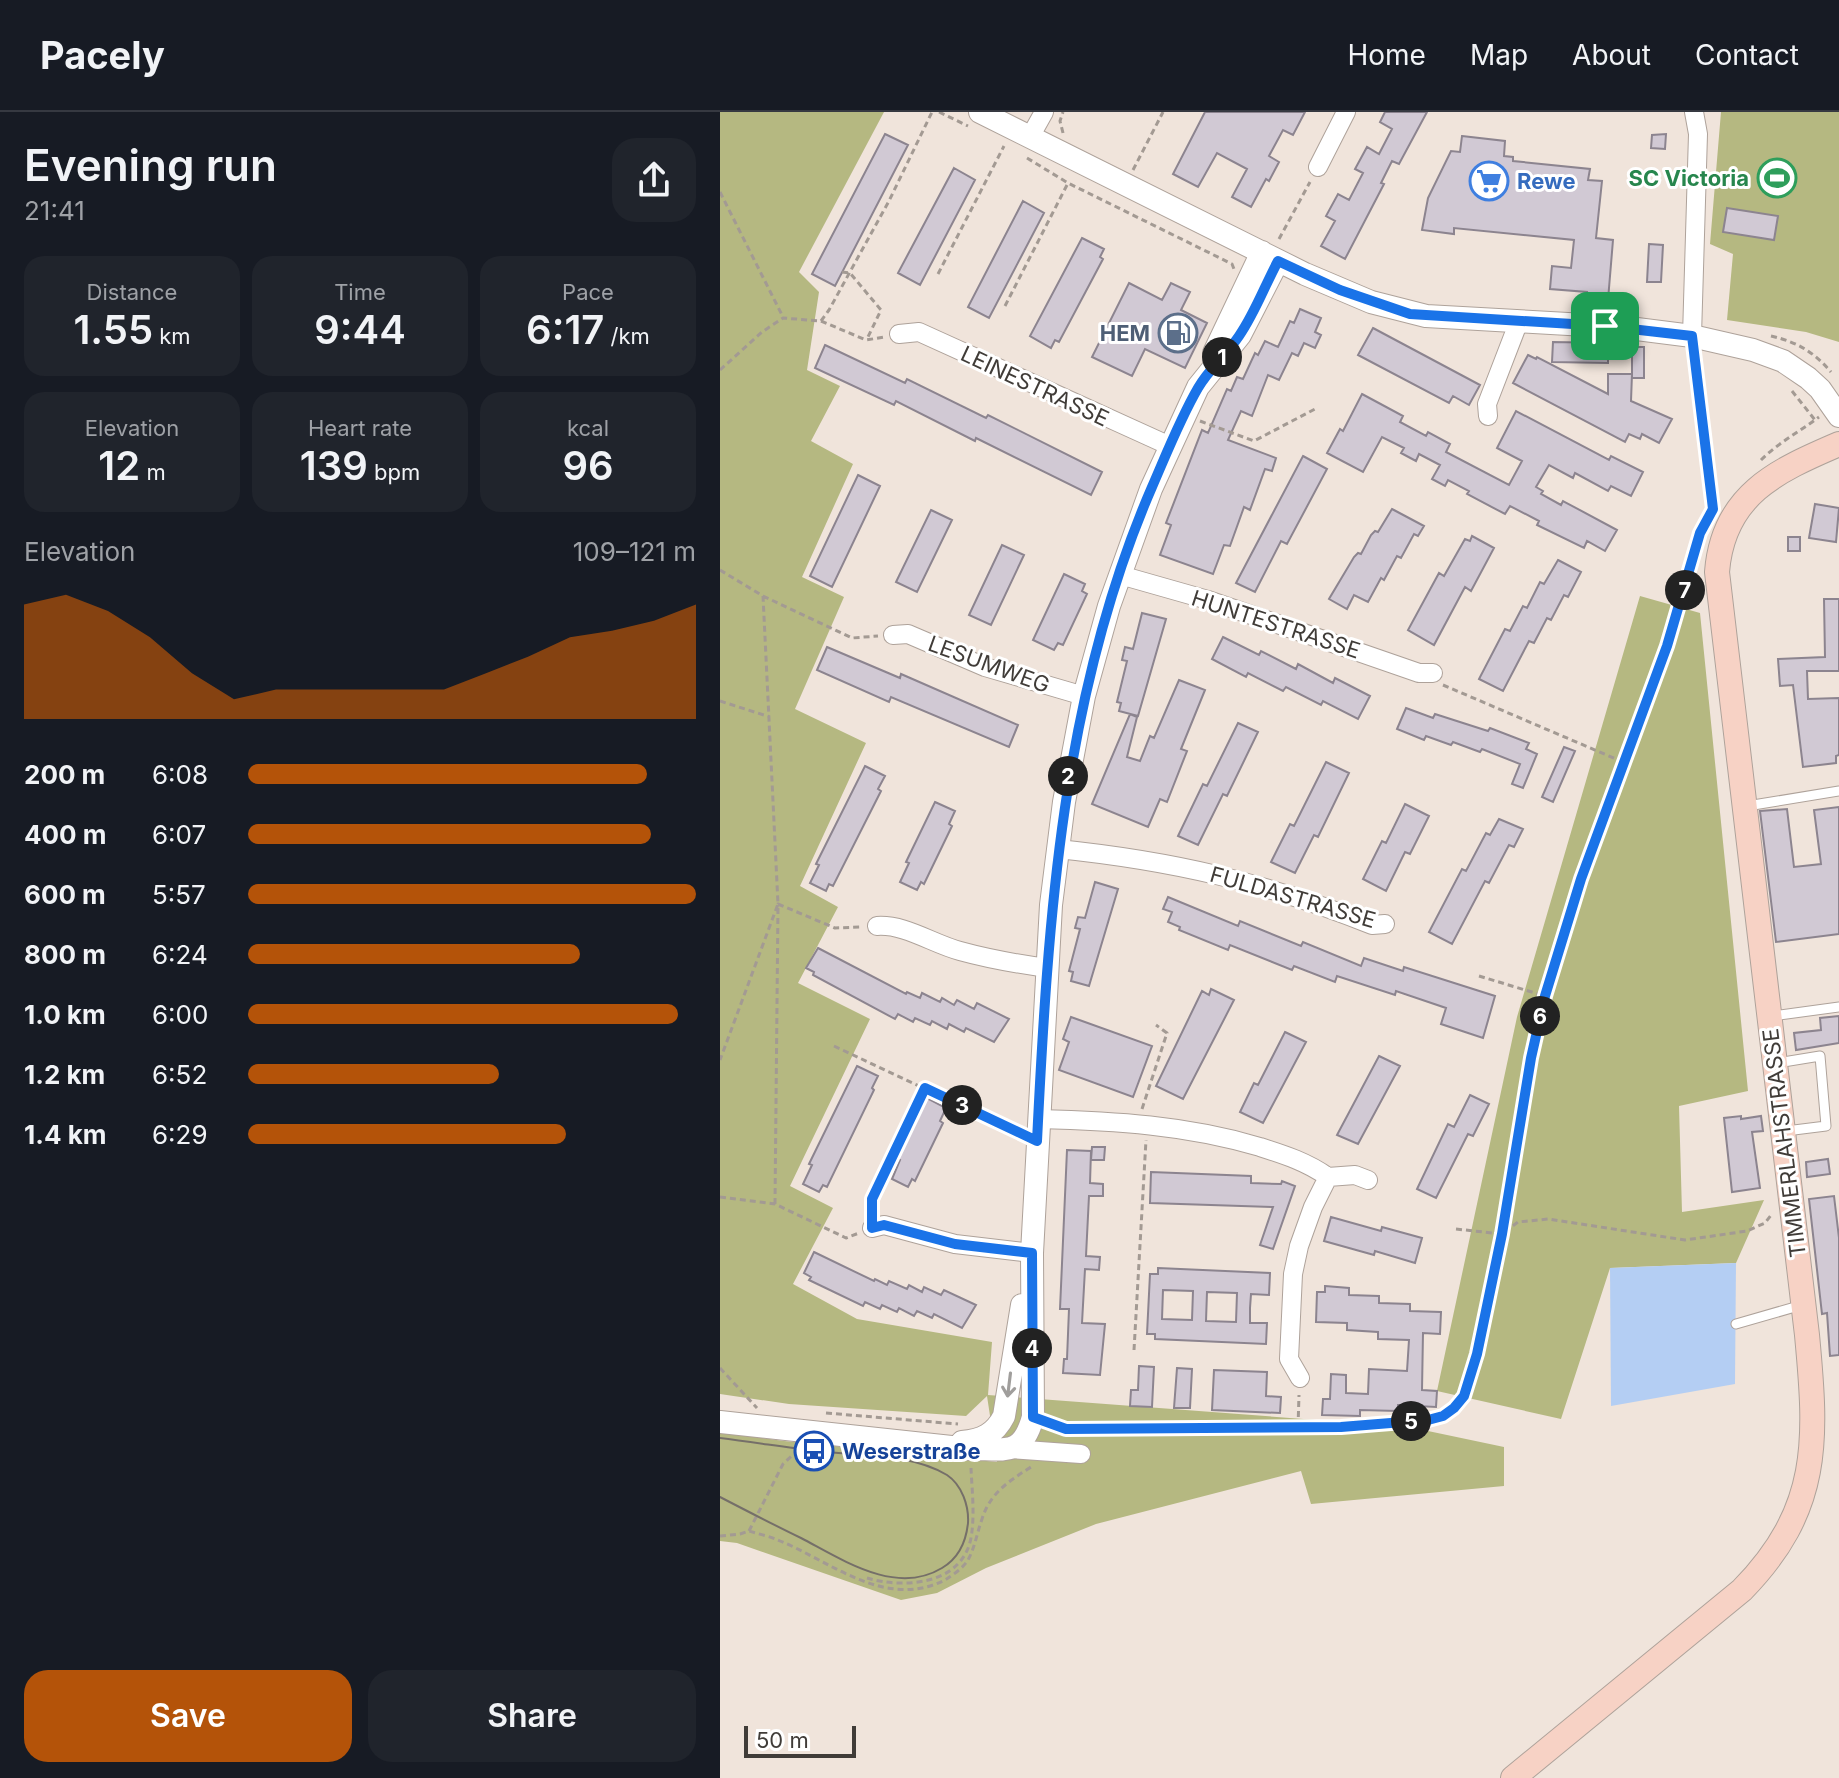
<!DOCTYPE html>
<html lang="en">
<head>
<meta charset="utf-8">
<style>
  body { margin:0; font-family:Inter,sans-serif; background:#20242c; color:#f1f3f6; height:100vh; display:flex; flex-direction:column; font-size:30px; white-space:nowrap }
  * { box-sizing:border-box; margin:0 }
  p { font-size:26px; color:#9ea1a6 }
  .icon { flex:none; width:44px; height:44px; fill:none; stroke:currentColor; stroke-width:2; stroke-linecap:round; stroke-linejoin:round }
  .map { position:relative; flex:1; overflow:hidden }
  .panel { display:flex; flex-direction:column; background:#171b24; width:720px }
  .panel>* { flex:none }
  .scale { position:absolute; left:24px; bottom:20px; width:112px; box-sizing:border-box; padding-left:8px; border:4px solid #403c38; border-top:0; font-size:22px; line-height:28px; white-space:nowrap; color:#403c38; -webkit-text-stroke:6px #fff; paint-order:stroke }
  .pin { position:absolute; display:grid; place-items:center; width:68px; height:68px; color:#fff; margin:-34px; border-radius:16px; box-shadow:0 4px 12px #0006 }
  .km { position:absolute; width:40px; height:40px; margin:-20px; border-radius:50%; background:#222; color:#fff; font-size:22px; line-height:40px; text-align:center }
  .round { display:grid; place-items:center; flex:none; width:84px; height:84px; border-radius:24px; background:#20242c }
  .head { display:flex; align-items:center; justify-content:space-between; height:136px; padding:0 24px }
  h1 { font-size:44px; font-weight:600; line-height:60px }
  .metrics { display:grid; grid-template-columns:repeat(3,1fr); gap:12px; height:136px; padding:8px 24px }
  .metrics div { display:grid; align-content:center; border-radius:20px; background:#20242c; text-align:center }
  .metrics b { font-size:40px; font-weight:600 }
  .metrics small { font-size:22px; font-weight:400 }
  .metrics p { font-size:22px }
  .chart { height:224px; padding:16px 24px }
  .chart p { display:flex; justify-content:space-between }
  .chart svg { width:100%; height:144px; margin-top:8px; fill:#b45309; opacity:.7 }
  .button { display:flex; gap:16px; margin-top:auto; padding:16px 24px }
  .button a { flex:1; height:92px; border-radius:24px; background:#b45309; color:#fff; font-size:32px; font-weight:600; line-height:92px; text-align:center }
  .button a+a { background:#20242c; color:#f1f3f6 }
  ul { padding:0 24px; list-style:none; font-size:26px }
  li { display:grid; grid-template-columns:128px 96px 1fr; align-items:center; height:60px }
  li i { height:20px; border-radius:10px; background:#b45309 }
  header { display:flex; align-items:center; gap:48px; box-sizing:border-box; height:112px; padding:0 40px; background:#171b24; border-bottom:2px solid #363941 }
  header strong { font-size:38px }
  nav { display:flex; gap:44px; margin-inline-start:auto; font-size:28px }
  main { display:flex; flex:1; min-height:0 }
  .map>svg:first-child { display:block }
  .green { fill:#b5b881 }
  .water { fill:#b4cef3 }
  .building { fill:#d1c9d4; stroke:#8c848f; stroke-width:2; fill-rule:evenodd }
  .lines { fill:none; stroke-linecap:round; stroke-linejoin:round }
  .service-casing { stroke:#aea29a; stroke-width:11 }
  .minor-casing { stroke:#aea29a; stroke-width:20 }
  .tertiary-casing { stroke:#aea29a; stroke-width:24 }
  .secondary-casing { stroke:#aea29a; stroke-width:26 }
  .path { stroke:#a39a93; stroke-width:3; stroke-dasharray:6 4; stroke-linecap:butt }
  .service { stroke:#fff; stroke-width:9 }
  .minor { stroke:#fff; stroke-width:18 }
  .tertiary { stroke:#fff; stroke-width:22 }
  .secondary { stroke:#f7d2c5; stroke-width:24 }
  .tram { stroke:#756f69; stroke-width:2 }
  .oneway { stroke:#a09e9c }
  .route-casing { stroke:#fff; stroke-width:16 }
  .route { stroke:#1a73e8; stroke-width:10 }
  .labels { text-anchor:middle; stroke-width:6; stroke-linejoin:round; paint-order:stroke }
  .leisure-label { font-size:22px; font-weight:bold; fill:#27864d; stroke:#fff; text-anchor:end }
  .shop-label { font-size:22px; font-weight:bold; fill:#366cbe; stroke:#fff; text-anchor:start }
  .service-label { font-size:22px; font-weight:bold; fill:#4e5e75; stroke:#fff; text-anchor:end }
  .street-label { font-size:22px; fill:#403c38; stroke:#fff }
  .transit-label { font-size:22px; font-weight:bold; fill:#164399; stroke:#fff; text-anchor:start }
</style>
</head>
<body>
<header>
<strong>Pacely</strong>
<nav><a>Home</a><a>Map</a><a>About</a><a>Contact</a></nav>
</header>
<main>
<section class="panel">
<div class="head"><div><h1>Evening run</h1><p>21:41</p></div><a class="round"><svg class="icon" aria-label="share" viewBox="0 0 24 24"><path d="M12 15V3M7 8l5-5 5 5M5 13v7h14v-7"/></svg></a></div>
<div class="metrics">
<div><p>Distance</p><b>1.55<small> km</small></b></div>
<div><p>Time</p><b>9:44</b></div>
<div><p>Pace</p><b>6:17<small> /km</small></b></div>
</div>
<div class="metrics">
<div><p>Elevation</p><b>12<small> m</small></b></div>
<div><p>Heart rate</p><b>139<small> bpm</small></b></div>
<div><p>kcal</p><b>96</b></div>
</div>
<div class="chart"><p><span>Elevation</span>109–121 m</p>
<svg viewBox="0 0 160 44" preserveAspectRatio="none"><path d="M0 44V9L10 6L20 11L30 19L40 30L50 38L60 35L70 35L80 35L90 35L100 35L110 30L120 25L130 19L140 17L150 14L160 9V44z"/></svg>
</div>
<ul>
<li><b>200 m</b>6:08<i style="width:89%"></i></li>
<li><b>400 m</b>6:07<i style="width:90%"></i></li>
<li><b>600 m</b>5:57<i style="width:100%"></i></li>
<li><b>800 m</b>6:24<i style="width:74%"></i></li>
<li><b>1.0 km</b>6:00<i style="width:96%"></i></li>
<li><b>1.2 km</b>6:52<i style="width:56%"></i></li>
<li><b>1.4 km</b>6:29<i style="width:71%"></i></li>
</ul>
<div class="button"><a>Save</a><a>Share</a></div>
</section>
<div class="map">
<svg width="1119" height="1666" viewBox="0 0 1119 1666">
  <rect width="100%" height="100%" fill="#f0e4db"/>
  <path class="green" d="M0 0H164L79 160 99 180 87 258 120 274 91 329 133 352 82 465 124 485 75 597 146 631 80 774 118 795 78 871 150 907 70 1074 113 1096 73 1172 137 1207 272 1230 268 1283 689 1315 784 1335V1374L591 1392 581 1359 376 1412 266 1456 217 1481 181 1488 17 1431 0 1429V1320L64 1329 277 1350 267 1284 246 1304 69 1292 0 1282Z
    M1001 0H1119V230L1086 220 1007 208 1013 142 990 132Z
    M920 484 980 501 1028 979 959 994 962 1100 1044 1088 1016 1151 890 1156 841 1307 717 1279 797 905Z"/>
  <path class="water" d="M1016 1151 1015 1272 891 1294 890 1156Z"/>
  <path class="building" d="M485 0H585L573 23 563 18 549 44 559 50 549 69 546 67 531 95 512 85 527 57 497 41 478 75 453 62Z
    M665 0H707L679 52 672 49 661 71 664 72 625 147 601 134 615 109 606 104 618 82 629 88 643 61 635 57 647 35 659 42 672 17 660 10Z
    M165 22 188 33 115 174 92 162Z
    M946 22 945 37 931 36 932 23Z
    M742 24 785 29 784 44 793 45V49L870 57 868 68 882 69 876 126 893 128 887 200 865 199 867 180 830 177 832 154 851 156 854 128 734 116V122L702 118 708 86 731 39 740 40Z
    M234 56 255 68 200 173 178 161Z
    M303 89 324 101 269 206 248 195Z
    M1007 96 1058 104 1054 128 1003 120Z
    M362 126 384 137 380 145 383 147 339 230 335 228 331 236 310 224Z
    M929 132 943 133 941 170H927Z
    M409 171 442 188 451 171 470 180 461 198 487 211 465 256 425 237 412 264 372 245Z
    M580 197 601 206 595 220 601 223 595 236 584 231 578 244 572 241 559 268 548 263 532 304 521 299 508 328 556 346 552 359 545 357 530 398 524 395 510 434 504 433 493 462 440 443 451 413 446 411 482 318 488 321 507 277 511 279 517 265 523 267 535 241 538 243 545 229 558 235 570 209 574 211Z
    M653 216 760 273 749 293 733 284 729 291 638 243Z
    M833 230 888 231V251L832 250Z
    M105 233 185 271 187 267 266 306 268 303 382 360 371 383 256 326 255 329 176 289 174 293 95 256Z
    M912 235H924V266H912Z
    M808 243 816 247 817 245 888 282V262H912L911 289 952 307 939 331 922 322 920 327 909 322 905 330 793 271Z
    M642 282 683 304 680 310 706 324 708 320 730 332 726 340 789 373 802 349 777 336 796 299 889 348 891 344 923 360 911 384 891 374 888 379 855 361 853 366 829 353 816 375 823 379 821 382 841 393 843 389 897 418 885 439 867 429 864 436 817 413 819 409 790 394 785 402 747 382 749 379 728 368 725 374 712 367 720 353 699 342 696 349 681 341 684 336 662 325 643 360 607 341 620 317 623 319Z
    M583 344 607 357 567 432 561 429 535 480 516 471Z
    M138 363 160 374 112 475 90 464Z
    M1095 392 1119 396 1116 430 1089 426Z
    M672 397 704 414 698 424 694 422 681 446 677 444 664 468 661 466 648 490 634 483 627 497 609 487 634 445 638 441 641 442 651 423 655 419 658 420Z
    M211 398 232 408 197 480 176 470Z
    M752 424 774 436 751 479 745 475 714 533 688 518 719 461 724 464 745 427 750 429Z
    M1068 425H1080V439H1068Z
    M282 433 304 443 271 513 249 503Z
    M838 448 861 460 848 485 844 483 831 508 827 506 814 531 809 529 783 579 759 567 785 517 790 519 803 494 807 496 820 470 824 472Z
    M344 462 365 472 362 479 367 482 343 533 338 531 334 538 313 528Z
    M1104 487H1119V559H1087L1088 587 1119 586V643L1116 644V651L1083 655 1073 573 1060 574 1058 547 1105 545Z
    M422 501 446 507 418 604 399 599 401 591 397 590 407 549 402 548 405 535 413 537Z
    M503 525 539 543 541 539 576 557 578 552 613 571 615 566 650 584 638 607 603 589 601 593 566 575 563 579 528 561 526 565 492 547Z
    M107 535 180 566 181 562 298 613 289 635 171 585 169 590 97 558Z
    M459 568 485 578 461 637 467 639 447 690 440 687 428 715 372 692 410 602 417 605 407 645 420 649 430 624 434 626Z
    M686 596 713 606 715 602 768 619 770 616 809 631 806 637 817 642 803 676 792 672 800 652 762 637 760 640 733 630 731 633 706 624 704 628 677 617Z
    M518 611 538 620 507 684 503 682 478 733 458 724 483 672 487 674Z
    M844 635 855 639 833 690 822 685Z
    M606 650 629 661 598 725 594 723 575 761 551 750 570 712 574 714Z
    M145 654 165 664 158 677 161 679 113 774 109 772 106 779 90 771 99 753 96 752Z
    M215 690 235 699 229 712 232 714 204 772 201 770 197 778 180 770 189 751 186 750Z
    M685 692 709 704 690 742 685 740 666 779 643 767 662 729 666 731Z
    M1119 695V822L1056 830 1040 699 1067 697 1074 755 1101 752 1094 698Z
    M779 707 803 717 794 735 789 733 769 771 765 769 732 832 709 820 742 757 746 759 766 721 770 723Z
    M375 770 398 777 369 874 351 869 353 860 349 859 360 817 355 816 358 805 365 806Z
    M448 785 518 814 520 809 581 834 583 830 641 854 644 846 683 859 684 855 775 884 763 926 721 912 726 896 676 879 675 883 617 864 615 870 574 854 572 858 510 833 508 838 459 818 460 815 448 810 452 800 443 797Z
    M98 836 186 882 187 880 200 886 202 881 220 890 222 886 234 893 237 888 254 897 257 891 289 907 274 930 246 916 244 920 229 912 227 917 212 909 210 913 195 906 193 910 178 902 175 907 93 863 94 860 86 856Z
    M491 877 514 888 463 987 436 974 482 879 489 883Z
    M1119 904V931L1076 938 1074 921 1101 918 1100 906Z
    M351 905 432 934 413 985 339 958 349 930 343 927Z
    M565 920 586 930 543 1011 520 1000 534 971 538 973Z
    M659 944 680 954 638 1032 617 1023Z
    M137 954 158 964 152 976 154 978 107 1075 103 1073 99 1080 83 1072 92 1053 89 1052Z
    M750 983 769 992 753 1024 748 1022 716 1086 697 1077 728 1012 734 1015Z
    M207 986 226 996 220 1009 223 1011 195 1069 192 1067 188 1075 172 1067 180 1048 178 1047Z
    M1021 1004V1007L1041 1004 1043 1019 1032 1020 1040 1076 1012 1080 1004 1006Z
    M372 1035H385L384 1048H371Z
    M347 1038 371 1039 370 1071 383 1072V1084H369L366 1144 380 1145 379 1158 365 1157 362 1211 385 1212 380 1263 343 1261 344 1247H347L349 1197H340Z
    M1108 1047 1110 1062 1087 1065 1086 1050Z
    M431 1060 531 1064V1071L561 1072 562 1069 575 1074 553 1137 540 1133 553 1095 430 1091Z
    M1114 1084 1119 1126V1243L1110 1244 1107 1201 1102 1202 1089 1087Z
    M611 1105 661 1119 662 1115 702 1126 695 1151 655 1139 654 1143 604 1129Z
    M94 1140 154 1169 155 1167 167 1173 169 1169 187 1177 189 1173 202 1180 204 1175 221 1183 224 1178 256 1193 242 1216 214 1202 212 1206 197 1199 194 1204 179 1196 177 1200 162 1193 160 1197 145 1190 143 1194 89 1168 91 1165 84 1161Z
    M438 1156 550 1161 549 1183 531 1182 530 1196V1211H547L546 1232 435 1227V1222H427L430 1162H438ZM443 1178 473 1179 472 1208 442 1207ZM487 1180 517 1181 516 1210 486 1209Z
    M605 1174 629 1176V1183L659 1184V1191L690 1192V1199L721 1200 720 1222 703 1221 702 1278 717 1279 716 1295 678 1293V1299L640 1298V1304L602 1303 603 1287H610L611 1262 626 1263V1281L648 1282 649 1257 687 1259 689 1228 658 1227V1220L627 1218V1211L596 1210 597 1180H605Z
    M419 1254 434 1255 432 1295 410 1294 411 1278H418Z
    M457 1256 472 1257 470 1296H454Z
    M494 1258 547 1260 546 1284 561 1285 560 1301 492 1298Z"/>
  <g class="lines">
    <g class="service-casing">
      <path id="service" d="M1027 694 1119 679
        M1052 904 1119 895
        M1057 951 1100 944 1106 1014 1066 1019
        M1016 1212 1082 1193"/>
    </g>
    <g class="minor-casing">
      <path id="minor" d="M310 25 324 0
        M598 55 626 0
        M179 222 199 220 450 334
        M972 224 978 22 974 0
        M768 304 767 292 799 209
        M400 463 488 488 699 561H713
        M173 523 188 522 265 555 364 584
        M338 737C454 749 544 770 652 813L665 812
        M157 814C185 812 213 832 240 839 269 847 298 852 327 856
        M318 1007C394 1009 467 1013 540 1035 565 1043 587 1050 608 1065L635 1063 648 1068
        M152 1116 164 1113 235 1132 312 1141
        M580 1266 569 1247 573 1162 579 1134 593 1095 608 1065
        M291 1337 361 1342"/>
    </g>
    <g class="tertiary-casing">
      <path id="tertiary" d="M260 0 585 162 651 190 706 204 901 215 972 224 1033 238 1063 249 1088 266 1100 277 1119 304
        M494 241 542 140
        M0 1310 250 1337C286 1337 302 1345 313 1305L312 1141 331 793 344 690 364 584 389 494 431 377 478 275 520 223 558 149
        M242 1330C262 1328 275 1322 284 1304L302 1193"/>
    </g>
    <g class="secondary-casing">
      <path id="secondary" d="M793 1666 1022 1478C1101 1397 1097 1329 1087 1223L997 460C1003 383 1056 359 1119 332"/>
    </g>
    <path class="path" d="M219 0 248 14
      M343 21 340 9 343 0
      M307 46 348 71 512 152 514 157
      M413 58 443 0
      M0 80 63 205
      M559 127 590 70
      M122 160 130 161 161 198 147 227
      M218 162 284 34
      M285 194 348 71
      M101 209 109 198 169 89 212 0
      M1051 224C1077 230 1094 240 1111 260
      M974 244 993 397
      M0 258 42 220 63 206 101 209 146 228 165 225
      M1072 279 1095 308
      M480 309 534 329 595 297
      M1041 348C1058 331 1079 320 1099 305
      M0 458 43 484 58 792 0 948
      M43 484 132 526 158 524
      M963 485 983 486
      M723 573 903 650
      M0 589 50 605
      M759 864 825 884
      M114 934 299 1021
      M422 997 447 921 436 913
      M0 1085 55 1092 126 1126 139 1121
      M55 1092 58 792 115 816 141 815
      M152 1099V1087L205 976
      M736 1117 782 1122 798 1110 828 1107 965 1128 1027 1119 1045 1111 1052 1102
      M414 1238 426 1028
      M0 1256 37 1296
      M106 1301 238 1312
      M331 1312 346 1317C448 1316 553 1320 655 1312 676 1311 702 1313 721 1304 760 1288 768 1189 776 1151 793 1063 803 974 824 887 854 765 907 650 948 532 958 501 977 412 997 394
      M578 1315 579 1283
      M29 1419 63 1352 78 1338
      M0 1424 20 1422 29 1419C38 1422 49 1424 58 1428 112 1450 165 1498 225 1468 233 1463 243 1456 248 1448 255 1435 257 1421 262 1407 270 1381 289 1369 311 1355
      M147 1466C184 1477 242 1473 251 1426 255 1403 252 1379 251 1356"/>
    <use href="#service" class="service"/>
    <use href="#minor" class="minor"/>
    <use href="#tertiary" class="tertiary"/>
    <use href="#secondary" class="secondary"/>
    <path class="tram" d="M0 1326C32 1330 64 1335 96 1339 138 1344 190 1341 227 1363 242 1373 249 1394 248 1411 246 1430 239 1446 222 1456 176 1484 123 1448 81 1426 54 1413 27 1399 0 1385"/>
  </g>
  <defs><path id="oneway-shaft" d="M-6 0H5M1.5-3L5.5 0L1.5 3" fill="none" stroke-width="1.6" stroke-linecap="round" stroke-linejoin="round" transform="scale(2)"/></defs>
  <use class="oneway" href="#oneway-shaft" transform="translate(289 1273) rotate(97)"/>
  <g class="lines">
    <g class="route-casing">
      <path id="route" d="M558 149 620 178 690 202 885 214 972 224 993 397 980 421 947 534 861 767 825 884 811 946 782 1122 757 1242 744 1284 734 1296 723 1304 708 1308 621 1315 346 1317 313 1305 312 1141 235 1132 164 1113 152 1116V1087L205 976 317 1029C328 807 342 582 432 375 446 343 460 307 478 276 489 257 507 242 519 224 535 201 545 173 558 149Z"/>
    </g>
    <use href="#route" class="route"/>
  </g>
  <defs>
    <g id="stadium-ring" transform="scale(2)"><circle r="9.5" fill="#fff" stroke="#2e9e5b" stroke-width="1.5"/><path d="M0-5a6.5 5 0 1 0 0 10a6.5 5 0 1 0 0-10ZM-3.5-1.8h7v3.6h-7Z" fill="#2e9e5b"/></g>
    <g id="supermarket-ring" transform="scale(2)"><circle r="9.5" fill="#fff" stroke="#3f7fe0" stroke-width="1.5"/><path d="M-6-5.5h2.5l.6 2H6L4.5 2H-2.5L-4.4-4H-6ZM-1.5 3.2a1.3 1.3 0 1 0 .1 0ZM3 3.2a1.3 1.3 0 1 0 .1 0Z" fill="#3f7fe0"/></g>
    <g id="fuel-ring" transform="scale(2)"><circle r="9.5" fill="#fff" stroke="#5c6f8a" stroke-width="1.5"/><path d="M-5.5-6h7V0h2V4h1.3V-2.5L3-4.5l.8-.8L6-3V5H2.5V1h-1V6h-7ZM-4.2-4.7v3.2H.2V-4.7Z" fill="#5c6f8a"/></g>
    <g id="bus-ring" transform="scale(2)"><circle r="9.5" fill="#fff" stroke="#1a4fb4" stroke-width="1.5"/><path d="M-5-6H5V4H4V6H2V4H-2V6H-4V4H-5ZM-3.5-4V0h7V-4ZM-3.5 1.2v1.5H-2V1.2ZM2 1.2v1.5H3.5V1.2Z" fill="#1a4fb4"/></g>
  </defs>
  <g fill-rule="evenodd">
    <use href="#stadium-ring" x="1057" y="66"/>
    <use href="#supermarket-ring" x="769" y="69"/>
    <use href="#fuel-ring" x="458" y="221"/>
    <use href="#bus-ring" x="94" y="1339"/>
  </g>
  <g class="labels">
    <g class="leisure-label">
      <text x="1029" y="74">SC Victoria</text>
    </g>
    <g class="shop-label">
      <text x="797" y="77">Rewe</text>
    </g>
    <g class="service-label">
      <text x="430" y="229">HEM</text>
    </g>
    <g class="street-label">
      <text transform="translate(315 274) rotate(25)" y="8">LEINESTRASSE</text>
      <text transform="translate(556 512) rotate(18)" y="8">HUNTESTRASSE</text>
      <text transform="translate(269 552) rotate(20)" y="8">LESUMWEG</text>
      <text transform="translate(573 785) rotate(16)" y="8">FULDASTRASSE</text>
      <text transform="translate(1064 1031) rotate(-97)" y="8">TIMMERLAHSTRASSE</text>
    </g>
    <g class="transit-label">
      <text x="122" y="1347">Weserstraße</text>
    </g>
  </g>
</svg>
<div class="scale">50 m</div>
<div class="pin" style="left:885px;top:214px;background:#1e9e55"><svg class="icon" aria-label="arrive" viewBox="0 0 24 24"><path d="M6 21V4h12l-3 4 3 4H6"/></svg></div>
<b class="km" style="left:502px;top:245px">1</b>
<b class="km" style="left:348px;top:664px">2</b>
<b class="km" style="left:242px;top:993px">3</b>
<b class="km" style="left:312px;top:1236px">4</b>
<b class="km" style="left:691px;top:1309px">5</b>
<b class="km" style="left:820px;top:904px">6</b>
<b class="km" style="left:965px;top:478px">7</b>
</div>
</main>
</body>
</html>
